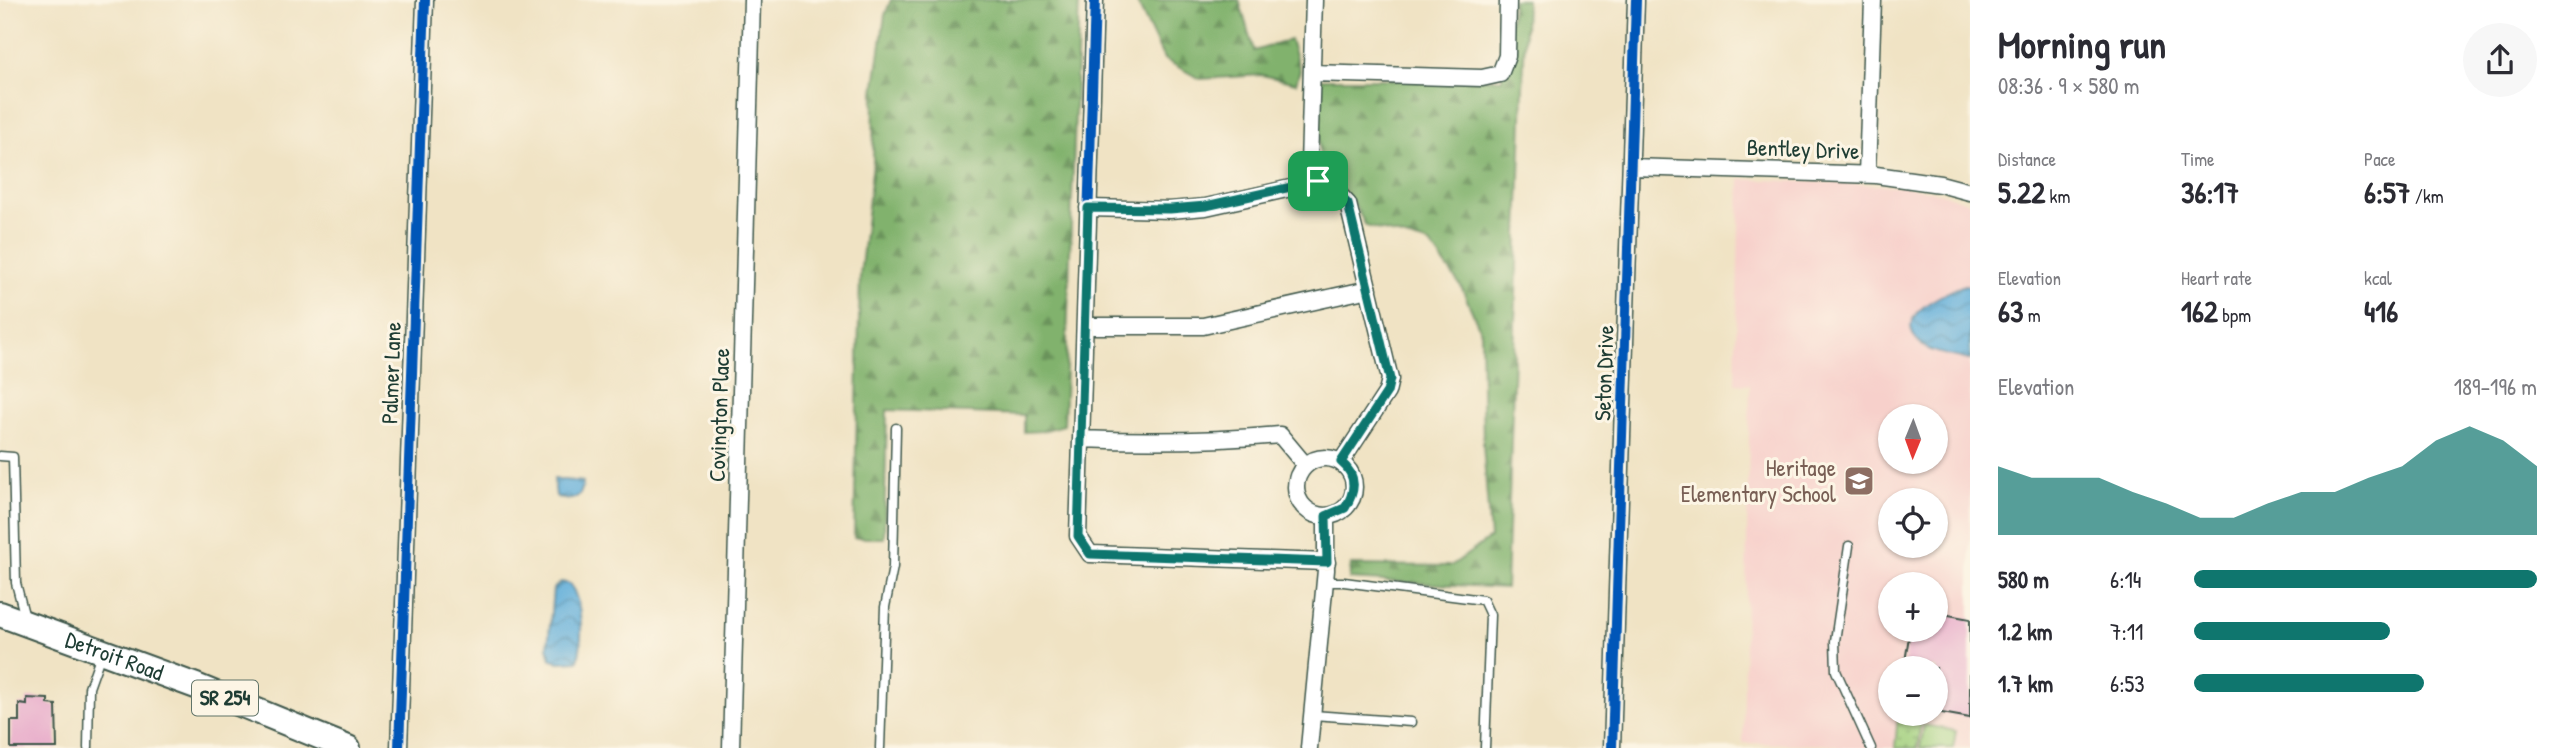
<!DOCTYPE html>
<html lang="en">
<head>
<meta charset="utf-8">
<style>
  body { margin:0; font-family:"Patrick Hand",sans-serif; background:#f7f7f7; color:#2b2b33; height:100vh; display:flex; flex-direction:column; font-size:26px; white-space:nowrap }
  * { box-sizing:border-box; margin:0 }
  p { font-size:23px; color:#7c7c81 }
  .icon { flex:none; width:38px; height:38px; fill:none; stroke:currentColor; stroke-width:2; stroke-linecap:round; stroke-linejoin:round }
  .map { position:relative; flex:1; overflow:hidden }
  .side { display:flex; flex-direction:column; background:#fff; width:595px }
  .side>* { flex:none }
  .needle { width:46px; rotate:181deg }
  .controls { position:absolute; left:1878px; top:404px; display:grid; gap:14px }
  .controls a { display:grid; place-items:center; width:70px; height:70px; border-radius:50%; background:#fff; box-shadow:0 2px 5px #0004; font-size:35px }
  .pin { position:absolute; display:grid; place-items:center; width:60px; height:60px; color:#fff; margin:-30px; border-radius:14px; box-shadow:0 4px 10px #0006 }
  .round { display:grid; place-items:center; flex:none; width:74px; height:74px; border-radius:37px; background:#f7f7f7 }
  .overview { display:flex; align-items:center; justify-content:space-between; height:119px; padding:0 28px }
  h1 { font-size:38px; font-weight:700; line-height:52px }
  .figures { display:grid; grid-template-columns:repeat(3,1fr); gap:10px; height:119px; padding:7px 28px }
  .figures div { display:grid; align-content:center }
  .figures b { font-size:30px; font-weight:700 }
  .figures small { font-size:19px; font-weight:400 }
  .figures p { font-size:19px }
  .chart { height:196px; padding:14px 28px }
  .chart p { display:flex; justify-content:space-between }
  .chart svg { width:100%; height:126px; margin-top:7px; fill:#0f766e; opacity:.7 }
  ul { padding:0 28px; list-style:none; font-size:23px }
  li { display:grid; grid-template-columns:112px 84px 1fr; align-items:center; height:52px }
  li i { height:18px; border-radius:9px; background:#0f766e }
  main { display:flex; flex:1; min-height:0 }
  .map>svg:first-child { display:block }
  .built { fill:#f7d0cb; fill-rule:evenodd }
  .forest { fill:url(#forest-firs); stroke:#507850; stroke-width:2 }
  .park { fill:url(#park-dots); stroke:#608659; stroke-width:2 }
  .pitch { fill:#a2d07e; stroke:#608659; stroke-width:2 }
  .water { fill:url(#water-waves); stroke:#407687; stroke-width:2 }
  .building { fill:#e8adcb }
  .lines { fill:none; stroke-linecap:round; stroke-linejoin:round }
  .lane-casing { stroke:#3e564a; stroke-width:11 }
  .street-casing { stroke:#3e564a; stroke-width:19 }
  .primary-casing { stroke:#3e564a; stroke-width:28 }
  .lane { stroke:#fff; stroke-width:8 }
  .street { stroke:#fff; stroke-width:16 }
  .primary { stroke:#fff; stroke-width:24 }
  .cycleway-casing { stroke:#fcf5e5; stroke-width:15 }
  .cycleway { stroke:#0057b8; stroke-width:10 }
  .route-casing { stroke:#fff; stroke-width:14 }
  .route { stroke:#0f766e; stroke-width:9 }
  .labels { text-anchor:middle; stroke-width:6; stroke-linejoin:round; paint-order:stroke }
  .shield { fill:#fcf5e5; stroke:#617469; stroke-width:2 }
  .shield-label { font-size:21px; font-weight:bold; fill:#1f3d34 }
  .street-label { font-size:23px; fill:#1f3d34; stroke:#fcf5e5 }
  .education-label { font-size:23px; fill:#785e54; stroke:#fcf5e5; text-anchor:end }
</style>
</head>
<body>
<main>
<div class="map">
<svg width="1970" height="748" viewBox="0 0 1970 748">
  <defs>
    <pattern id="forest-firs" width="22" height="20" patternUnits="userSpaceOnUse" patternTransform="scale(1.75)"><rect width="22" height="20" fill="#81b26d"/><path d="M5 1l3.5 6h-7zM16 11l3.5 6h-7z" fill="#69925a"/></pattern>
    <pattern id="park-dots" width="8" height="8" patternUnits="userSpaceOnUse" patternTransform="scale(1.75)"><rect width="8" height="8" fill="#a2d07e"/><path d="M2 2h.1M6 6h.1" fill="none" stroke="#83aa68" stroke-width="1.8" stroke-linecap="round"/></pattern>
    <pattern id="water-waves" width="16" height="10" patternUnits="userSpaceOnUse" patternTransform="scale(1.75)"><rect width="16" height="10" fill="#60aeda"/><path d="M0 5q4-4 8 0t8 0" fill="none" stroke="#4f8fb2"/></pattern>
  </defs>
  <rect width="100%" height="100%" fill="#fcf5e5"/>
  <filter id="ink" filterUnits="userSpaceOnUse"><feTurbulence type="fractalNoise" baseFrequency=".0143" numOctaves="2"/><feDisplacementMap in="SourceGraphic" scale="14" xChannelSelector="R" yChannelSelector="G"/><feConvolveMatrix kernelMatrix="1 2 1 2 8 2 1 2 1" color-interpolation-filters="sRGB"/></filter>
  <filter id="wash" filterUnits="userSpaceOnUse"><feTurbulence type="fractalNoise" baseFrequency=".00686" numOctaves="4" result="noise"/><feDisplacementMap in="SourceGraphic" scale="28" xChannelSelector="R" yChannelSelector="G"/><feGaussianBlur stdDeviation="1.57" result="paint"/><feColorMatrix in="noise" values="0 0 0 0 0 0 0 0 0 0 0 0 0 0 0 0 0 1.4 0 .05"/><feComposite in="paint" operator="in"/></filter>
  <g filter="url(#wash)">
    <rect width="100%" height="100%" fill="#f0e3c4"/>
    <path class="built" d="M1740 179 1902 186 1941 193 1970 203V748H1837V745L1743 743 1750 385 1735 384ZM1890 416H1936V462H1890ZM1890 500H1936V546H1890ZM1890 584H1936V630H1890ZM1890 668H1936V714H1890Z"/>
    <path class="forest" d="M891 0H1079L1064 425 1042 431 1024 432V415L887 410 884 538H854L860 276 873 163 874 92 885 15Z
      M1136 0H1239L1254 51 1290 40 1300 70 1296 83 1262 75 1200 79 1164 59Z
      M1513 0H1526L1506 588 1349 579 1351 565 1451 566 1490 538 1483 444 1481 332 1461 286 1430 244 1366 226 1353 202 1320 170 1317 79H1502Z"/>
    <path class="park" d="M1898 714H1922L1917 748H1895Z"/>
    <path class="pitch" d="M1924 725 1956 731 1953 748H1920Z"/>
    <path class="water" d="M1964 285 1970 286V360C1956 356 1934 354 1923 346 1887 317 1943 294 1964 285Z
      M554 479 583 482C583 499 569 503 556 496Z
      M561 582 570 584C583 603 583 639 578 661L559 662 551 659 548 647 553 589Z"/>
    <g id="blocks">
      <path class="building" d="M1938 613 1970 619V718L1936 712V668H1904L1910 630H1936Z
        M27 698 48 699V704L56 705 57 748H11V721H19V704L27 705Z"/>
    </g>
  </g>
  <g filter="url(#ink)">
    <use href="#blocks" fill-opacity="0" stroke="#3e564a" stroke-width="2"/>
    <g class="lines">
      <g class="lane-casing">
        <path id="lane" d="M0 456 13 457 16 583 25 618
          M1849 546 1835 641 1836 671 1871 748
          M1325 582H1344L1483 600 1490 615 1485 748
          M1313 715 1411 722
          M88 748 89 688 101 654
          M880 748 885 607 893 567 896 428"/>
      </g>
      <g class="street-casing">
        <path id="street" d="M1095 0 1078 536 1090 554 1327 562
          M1314 0 1309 164 1318 182
          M1312 73 1482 78 1500 74 1507 56 1508 0
          M1632 167 1876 175 1940 184 1970 192
          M1867 174 1873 0
          M1088 208 1170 210 1206 207 1318 182 1334 189 1348 204 1390 379 1387 392 1341 462
          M1085 326H1203L1369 289
          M1081 439C1148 442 1213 441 1280 435L1305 465
          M1296 487a29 29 0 1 1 58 0a29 29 0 1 1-58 0Z
          M399 748 425 0
          M731 748 752 0
          M1309 748 1326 570V516
          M1612 748 1636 0"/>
      </g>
      <g class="primary-casing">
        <g id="primary">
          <path id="s1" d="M0 614 196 686 348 748"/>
        </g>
      </g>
      <use href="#lane" class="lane"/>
      <use href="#street" class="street"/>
      <use href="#primary" class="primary"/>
      <g class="cycleway-casing">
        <path id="cycleway" d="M1095 0 1078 536 1090 554 1327 562
          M399 748 425 0
          M1612 748 1636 0"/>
      </g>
      <use href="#cycleway" class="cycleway"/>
    </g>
  </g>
  <g class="lines" filter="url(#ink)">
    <g class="route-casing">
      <path id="route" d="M1318 181 1334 190 1348 204 1390 379 1387 392 1341 462C1357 475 1356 491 1345 508L1326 516 1327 562 1090 554 1078 536 1088 208 1170 209 1206 206Z"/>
    </g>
    <use href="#route" class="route"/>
  </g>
  <defs>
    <g id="school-square" transform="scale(1.575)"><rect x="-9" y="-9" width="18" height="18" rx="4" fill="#8d6e63" stroke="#fcf5e5"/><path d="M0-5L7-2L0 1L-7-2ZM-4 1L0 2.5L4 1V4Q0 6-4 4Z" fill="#fff"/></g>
  </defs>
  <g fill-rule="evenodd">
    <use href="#school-square" x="1859" y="481"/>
  </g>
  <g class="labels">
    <rect class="shield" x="192" y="680.5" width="66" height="35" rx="5"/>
    <g class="shield-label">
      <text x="225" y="705">SR 254</text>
    </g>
    <g class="street-label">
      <text transform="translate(1803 149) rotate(2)" y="8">Bentley Drive</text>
      <text transform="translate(391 373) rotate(-88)" y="8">Palmer Lane</text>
      <text transform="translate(1604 373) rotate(-88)" y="8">Seton Drive</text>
      <text transform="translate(719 415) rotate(-88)" y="8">Covington Place</text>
      <text dy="8" stroke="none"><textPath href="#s1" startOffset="122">Detroit Road</textPath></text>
    </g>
    <g class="education-label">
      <text x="1836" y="476">Heritage<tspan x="1836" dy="26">Elementary School</tspan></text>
    </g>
  </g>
</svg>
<div class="controls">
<a><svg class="needle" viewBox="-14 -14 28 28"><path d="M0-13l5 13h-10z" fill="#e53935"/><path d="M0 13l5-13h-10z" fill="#7c7c81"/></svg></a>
<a><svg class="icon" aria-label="locate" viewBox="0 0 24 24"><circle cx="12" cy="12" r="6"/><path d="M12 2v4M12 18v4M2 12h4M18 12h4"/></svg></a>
<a>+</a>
<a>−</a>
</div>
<div class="pin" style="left:1318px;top:181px;background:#1e9e55"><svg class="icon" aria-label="arrive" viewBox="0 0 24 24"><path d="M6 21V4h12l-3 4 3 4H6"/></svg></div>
</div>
<section class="side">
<div class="overview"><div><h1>Morning run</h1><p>08:36 · 9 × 580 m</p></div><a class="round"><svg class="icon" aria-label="share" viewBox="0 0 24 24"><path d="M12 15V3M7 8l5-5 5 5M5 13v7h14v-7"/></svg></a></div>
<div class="figures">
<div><p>Distance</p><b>5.22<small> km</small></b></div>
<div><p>Time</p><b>36:17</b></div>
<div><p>Pace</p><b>6:57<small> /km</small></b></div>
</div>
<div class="figures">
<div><p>Elevation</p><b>63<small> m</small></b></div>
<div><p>Heart rate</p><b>162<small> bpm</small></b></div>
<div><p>kcal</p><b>416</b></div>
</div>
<div class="chart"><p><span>Elevation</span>189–196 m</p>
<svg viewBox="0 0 160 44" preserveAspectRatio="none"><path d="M0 44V20L10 24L20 24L30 24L40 29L50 33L60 38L70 38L80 33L90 29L100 29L110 24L120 20L130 11L140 6L150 11L160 20V44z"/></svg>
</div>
<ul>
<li><b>580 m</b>6:14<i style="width:100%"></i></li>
<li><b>1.2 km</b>7:11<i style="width:57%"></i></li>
<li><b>1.7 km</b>6:53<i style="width:67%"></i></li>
</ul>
</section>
</main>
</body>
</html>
